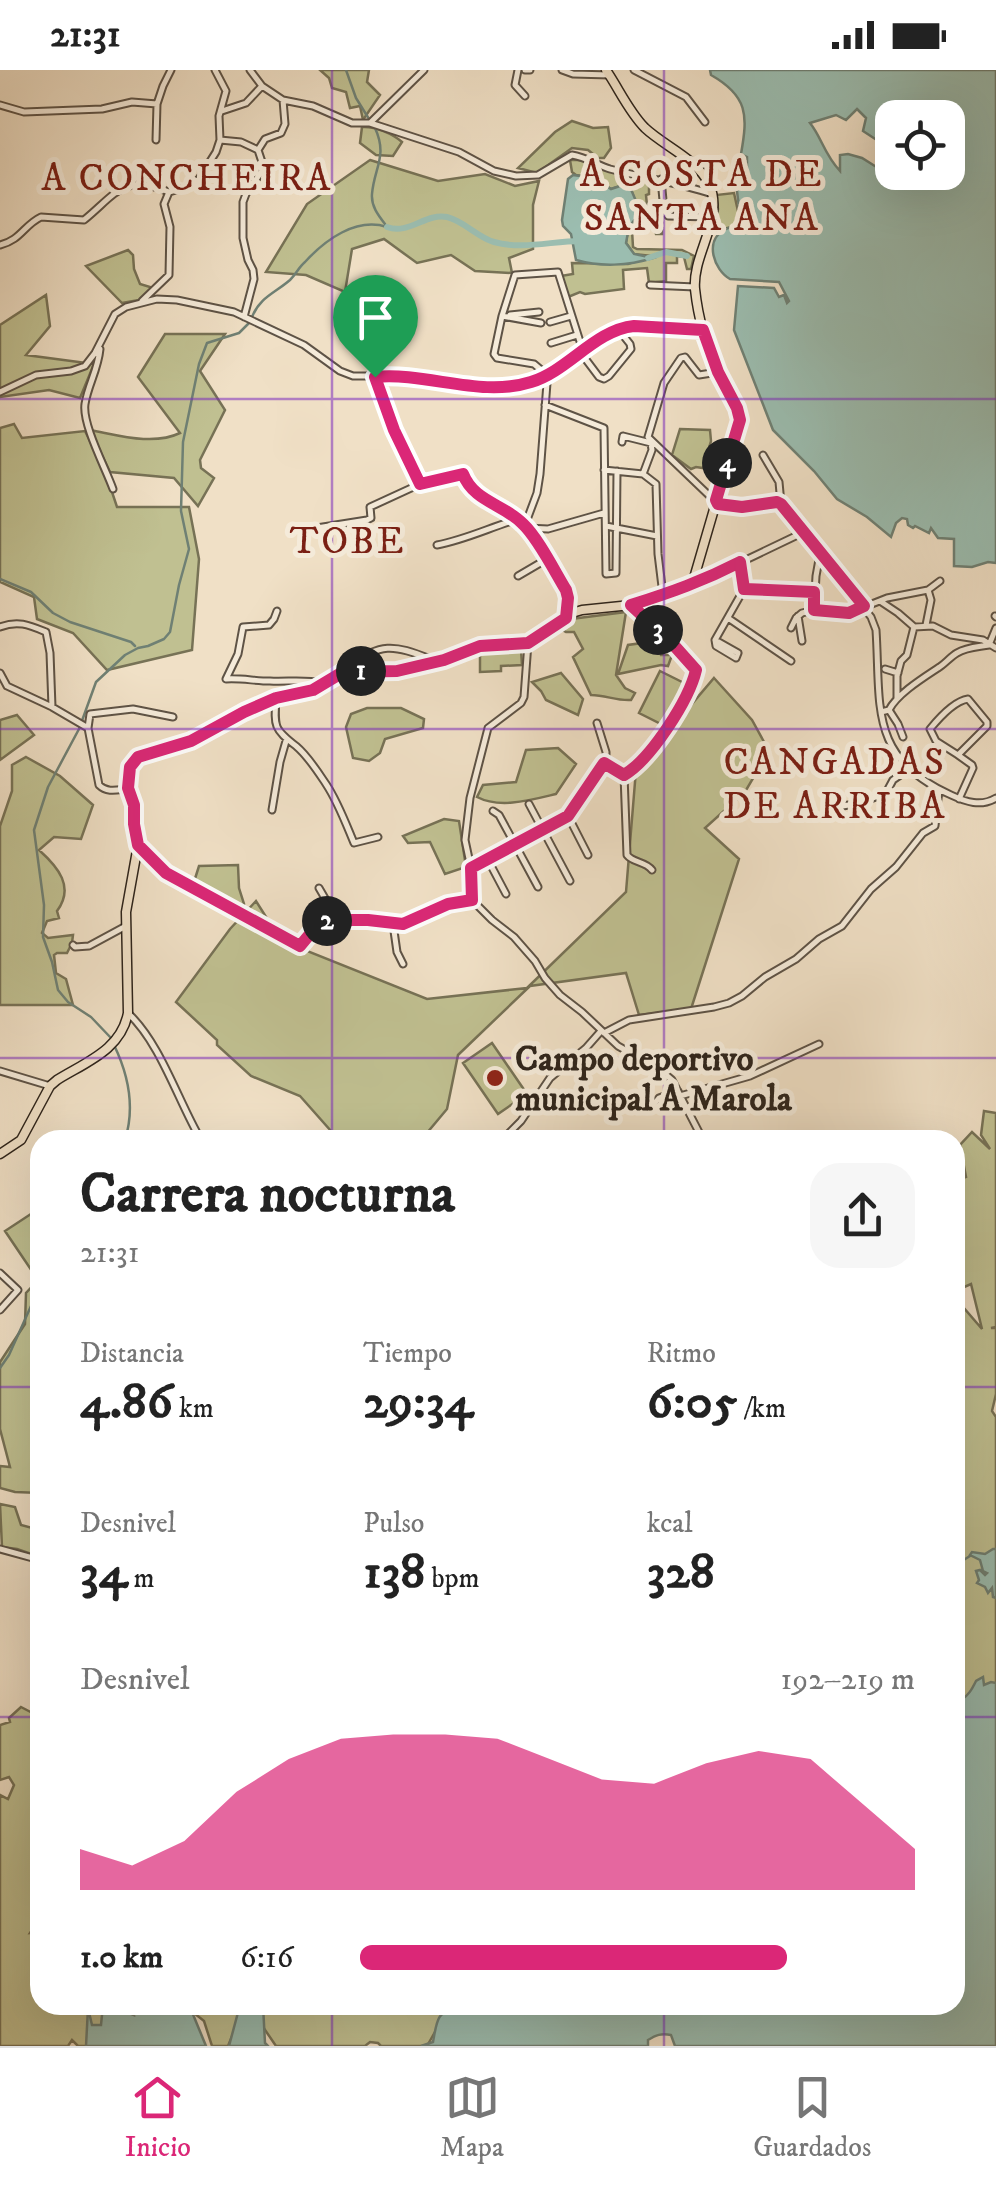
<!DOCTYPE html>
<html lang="es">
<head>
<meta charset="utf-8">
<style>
  body { margin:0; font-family:"IM FELL DW Pica",serif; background:#f6f6f6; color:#222; height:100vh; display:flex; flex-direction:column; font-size:38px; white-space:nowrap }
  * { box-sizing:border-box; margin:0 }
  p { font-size:32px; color:#767676 }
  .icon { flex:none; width:55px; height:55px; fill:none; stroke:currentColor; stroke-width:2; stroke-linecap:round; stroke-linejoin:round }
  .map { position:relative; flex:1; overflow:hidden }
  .panel { position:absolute; left:30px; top:1060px; width:935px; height:885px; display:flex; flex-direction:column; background:#fff; border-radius:30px; box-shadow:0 10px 40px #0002 }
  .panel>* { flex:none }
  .fabs { position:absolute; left:875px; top:30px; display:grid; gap:20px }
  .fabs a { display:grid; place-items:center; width:90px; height:90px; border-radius:20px; background:#fff; box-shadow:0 10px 40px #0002; font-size:50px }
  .pin { position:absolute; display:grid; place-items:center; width:85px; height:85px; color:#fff; margin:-102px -42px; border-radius:50% 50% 50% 0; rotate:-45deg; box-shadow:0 0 10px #0007 }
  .pin .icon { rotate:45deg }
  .km { position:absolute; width:50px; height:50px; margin:-25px; border-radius:50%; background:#222; color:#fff; font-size:28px; line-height:50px; text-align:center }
  .round { display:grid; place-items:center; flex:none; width:105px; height:105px; border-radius:30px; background:#f6f6f6 }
  .headline { display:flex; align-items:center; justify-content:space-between; height:170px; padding:0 50px }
  h1 { font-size:55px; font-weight:800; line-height:75px }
  .metrics { display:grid; grid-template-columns:repeat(3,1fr); gap:15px; height:170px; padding:10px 50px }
  .metrics div { display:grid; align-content:center }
  .metrics b { font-size:50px; font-weight:800 }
  .metrics small { font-size:28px; font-weight:400 }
  .metrics p { font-size:28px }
  .chart { height:280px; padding:20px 50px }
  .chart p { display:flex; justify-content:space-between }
  .chart svg { width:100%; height:180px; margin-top:10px; fill:#db2777; opacity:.7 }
  ul { padding:0 50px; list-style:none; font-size:32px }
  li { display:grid; grid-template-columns:160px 120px 1fr; align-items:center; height:75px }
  li i { height:25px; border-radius:12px; background:#db2777 }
  .status { display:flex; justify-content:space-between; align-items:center; height:70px; padding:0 50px; background:#fff; direction:ltr }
  .status svg { height:28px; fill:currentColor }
  .menu { display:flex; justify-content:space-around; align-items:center; height:140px; border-top:2px solid #e0e0e0; background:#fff; font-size:28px; color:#767676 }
  .menu a { display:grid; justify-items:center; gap:5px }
  .menu .active { color:#db2777 }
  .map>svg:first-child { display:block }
  .green { fill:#c0c091; stroke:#777256; stroke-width:2.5 }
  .water { fill:#9bbdb0; stroke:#6f8074; stroke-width:2.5; fill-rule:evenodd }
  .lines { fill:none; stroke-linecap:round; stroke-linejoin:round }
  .stream { stroke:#6f8074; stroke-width:2.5 }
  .river { stroke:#9bbdb0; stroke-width:6 }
  .minor-casing { stroke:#5e5346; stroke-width:9 }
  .major-casing { stroke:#2e241b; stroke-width:11 }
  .minor { stroke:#f5ebda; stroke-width:5 }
  .major { stroke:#f0e0c6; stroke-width:8 }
  .route-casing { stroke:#fff; stroke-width:20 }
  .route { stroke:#db2777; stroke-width:12 }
  .grid { fill:none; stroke:#7b2cbf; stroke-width:2.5; stroke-opacity:0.55 }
  .poi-dot { fill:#8f2418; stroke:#f5ebda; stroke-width:4 }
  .labels { text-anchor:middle; stroke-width:10; stroke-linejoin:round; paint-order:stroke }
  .poi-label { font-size:35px; font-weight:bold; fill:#2e241b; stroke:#f5ebda; text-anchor:start }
  .neighbourhood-label { font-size:38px; letter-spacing:2.5px; fill:#7a1f14; stroke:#f5ebda }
</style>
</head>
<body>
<div class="status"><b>21:31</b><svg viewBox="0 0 49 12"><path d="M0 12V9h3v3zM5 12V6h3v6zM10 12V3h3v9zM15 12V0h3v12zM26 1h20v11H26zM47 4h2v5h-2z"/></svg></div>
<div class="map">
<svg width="996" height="1976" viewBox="0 0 996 1976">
  <rect width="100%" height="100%" fill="#f0e0c6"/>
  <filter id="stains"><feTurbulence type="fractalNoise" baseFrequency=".002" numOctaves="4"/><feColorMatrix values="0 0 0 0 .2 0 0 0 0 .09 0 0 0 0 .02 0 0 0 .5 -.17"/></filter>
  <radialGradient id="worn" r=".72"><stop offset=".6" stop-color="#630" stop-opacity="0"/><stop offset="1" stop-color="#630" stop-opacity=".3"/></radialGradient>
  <path class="green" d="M320 0H369L367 12 380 25 363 50 360 36 350 38 346 22 332 18 329 8Z
    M572 51 593 58 608 57 611 78 604 88H598L588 80 572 78 537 103 518 98 555 62Z
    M362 57C375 56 393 64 402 72L393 86 376 85 360 73Z
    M370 90 438 111 485 104 515 116 539 111 533 135V179L509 188 512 203 475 201 451 185 417 193 384 169 352 179 345 222 306 205 266 202 307 134Z
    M570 90H586L656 110 649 116V124L646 125 648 146 662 145V164H656L655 159 634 158 632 160 633 177 637 179 682 180 694 186 691 199H687L684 187 677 186V193H666V211L649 213 647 198 623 200 624 219 585 224 580 222 568 227 561 206 573 204 572 193 628 194 652 186 634 184 626 173C629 142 645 154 630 117L623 115 611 119 594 108 576 105 572 102Z
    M734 123 741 155 714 161 718 139 716 125Z
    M128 180 133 185 134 199 140 214 150 217 151 220 139 230 122 233 86 196Z
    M46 225 50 256 26 285 94 294 80 328 49 320 0 327V255Z
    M165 264H225L200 301 225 340 200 390 201 398 214 408 198 436 174 408 110 402 90 360C118 365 153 376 180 363L138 307Z
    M14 354 22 368 85 361 106 404 117 437H189L199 489 192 580 107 600 73 563 37 549 34 527 0 512V358Z
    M680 359 710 360 711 371 703 398 696 397 691 399 672 385Z
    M626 542 616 605 625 618 635 623 631 630C616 631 606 625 591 625L573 587 583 579 574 562H566L559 558 571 549Z
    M657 571 661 585H672L668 596 661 595 618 604 628 575Z
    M504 577 505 580H521L522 595 501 596V601L480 602V579Z
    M660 601 686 614 665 656 639 643Z
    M561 603 583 629 578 645 546 630 541 621 532 612Z
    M714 608 752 650 769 681 745 722 705 758 739 789 691 939 639 945 626 903 530 916 458 985 447 1039 421 1070H339L300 1026 251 1006 217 975V970L176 932 230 859 256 831 273 858 297 877 427 929 527 918 626 822 636 700Z
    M367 638H401L424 649 423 658 385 669 380 683 369 691 353 688 346 657 351 644Z
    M17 645 34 665 0 690V650Z
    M558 678 576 694 556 724C531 730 500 739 477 727L483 715 516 712 526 680Z
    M26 687 60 706 93 735 81 769 54 767 39 780C58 797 75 817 57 841L59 848 47 851 42 863 48 868 73 865 72 873 67 883H57L54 885 56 903 66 909 73 935H0V756L12 721V695Z
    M444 749 459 751 466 797 445 804 430 772 408 773 403 766Z
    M238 795 239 818 244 834 238 840 193 815 199 796Z
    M492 973 527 1024 498 1044 463 993Z
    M984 1041 996 1043V1257L991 1258H996V1324L992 1341 996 1347V1633L955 1647V1230H957L982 1259 971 1214 955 1221V1111L966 1107 960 1075 972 1062 990 1079 981 1065Z
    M40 1138V1423L15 1422 0 1418V1396L10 1397 0 1359V1292L25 1254 26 1223 38 1210 5 1161Z
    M0 1434 15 1437 21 1455 40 1460V1487L17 1479 2 1477Z
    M21 1637 40 1647V1854L34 1857 30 1863 40 1862V1935H136L134 1942 102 1958 92 1976H78L72 1970 68 1976H0V1725L8 1729 14 1715 9 1707 0 1710V1655L10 1652 9 1648Z
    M184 1935H245L228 1976H212L204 1951Z
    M260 1935H460L435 1962 427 1976H381L378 1973 370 1972 365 1976H276L261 1954Z"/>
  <path class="water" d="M710 0H996V493L988 492 972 497 954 496V469L938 468 931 458 929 463 915 456 913 458 908 455 907 449 902 448 896 453 891 467 867 447 837 429 814 401 773 360 734 260 738 216 774 218 779 227 784 225 787 233 789 231 779 212 730 209C714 200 704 171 724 160 729 157 735 156 741 154L736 113 738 101 747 96V87L741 84C748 45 748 26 711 5ZM857 39 866 48 863 61 892 80V48H948V102H892V88L891 94 878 98 862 88 848 84 840 85V101C824 84 822 68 810 53L836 45 846 50Z
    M573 105 594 108 611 119 623 115 630 117 639 138 636 148 629 157 626 173 634 184 653 188C628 196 600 197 576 190L571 164 563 156 562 150 568 109Z
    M993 1479H996V1528L993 1527 992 1518 988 1523 985 1517 977 1513 979 1510 976 1501 980 1500 985 1505 987 1503 983 1501 980 1490 970 1485 972 1482 985 1484Z
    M983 1607 984 1615 991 1612 996 1613V1976H675L671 1965C661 1963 656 1965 648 1970V1976H421L433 1972C437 1951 436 1943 457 1935H955V1637L959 1627 961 1630C969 1625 972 1619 976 1611Z
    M103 1935H122L126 1942 134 1945 133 1935H186L192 1942 206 1976H86L88 1938 92 1955H101Z
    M240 1935H263L265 1973 268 1976H229Z"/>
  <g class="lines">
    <path class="stream" d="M346 0 356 28 369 49
      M375 58C388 86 374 98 372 124 371 136 378 145 385 154
      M252 247C260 227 275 223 290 210 296 204 299 197 305 192 325 170 356 147 387 157
      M0 509 31 522 53 543 70 552 131 572 135 576
      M111 968 91 947 68 932 58 920 52 892 43 867 44 835 34 760 48 717 79 659 96 612 125 585 138 578 148 576 164 569 170 562 179 515 189 479 181 441 183 372 199 294 207 273 239 263 249 253
      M114 975C129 1006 135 1038 125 1070
      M0 1298 9 1285 40 1216
      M955 1489 962 1491 970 1486"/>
    <path class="river" d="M387 157C409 165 425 143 447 147 464 151 477 167 494 172 522 180 552 171 580 171
      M648 188 666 182 687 186"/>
    <g class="minor-casing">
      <path id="minor" d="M250 0 262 16 283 30 313 36 352 53H370L459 82 494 101 516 106 538 105 572 85C586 87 597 95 610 99 644 108 679 113 712 124
        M518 0 515 15 525 26
        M525 0H530
        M562 0 573 4 610 5
        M634 0 686 27 705 52
        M157 34 163 16 171 0
        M0 35 24 42 102 39 132 32 157 34 156 70
        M222 41 246 33 262 16
        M370 53 424 0
        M220 70 241 72 258 80 264 98 246 124 243 132V168L248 190 253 200 254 209 244 247
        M258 80 265 69 281 63 285 54 283 30
        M661 109 664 141 668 146 711 147
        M169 122 187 117 199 109 216 82 220 70 219 46 226 21 215 0
        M0 175C21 170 24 155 41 147L84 150C116 124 123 103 169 122
        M650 215 695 217
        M142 231 169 205 170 157 164 134 169 122
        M510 245 539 242
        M502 246 541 253
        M550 252 571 246
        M551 273 577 265
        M100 279C98 300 88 315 85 334 82 354 105 397 113 419
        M581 283 599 307 604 309 609 306 631 279 630 274 618 259
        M718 302 699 305 685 287 681 288 664 313 648 367 718 434 742 437 777 433 781 434
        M547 305 534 294 497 288 494 284 502 246 515 205 558 202 583 281
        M544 307 547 313 540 404 537 423 525 455 566 520 569 527 566 545
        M375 308 393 360 420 414 463 404C474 430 503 439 525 455
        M0 322 36 305 71 301 85 296 95 283 115 244 126 237 157 229 177 230 234 242 304 275 340 301 353 306H406L483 316H509L537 310 620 258 634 256 703 260
        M545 335 604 358 606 504 616 503 617 401
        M622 372 623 366 651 373 652 380 643 404 656 414 658 484 663 525
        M763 385 779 412 781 434 871 547 876 560C881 636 868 688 951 725 966 732 981 737 996 728
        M604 400 643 404
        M606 456 657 466
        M527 458 548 459 604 443
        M304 460 367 450 371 448 370 437 420 414
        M437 475C464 470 489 458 515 450
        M518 506 547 489
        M698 510 710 507 802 463
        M744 519 815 522
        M880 531 898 543 913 556
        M814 540 816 506 820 484
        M277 541 274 549 269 555 243 557 238 584 226 609C241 608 255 611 270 611 287 612 304 609 322 613
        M798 546 802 571
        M995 546 996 547
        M728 548 791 591
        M926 555 931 530 928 520
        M0 557C18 550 29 555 46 562L50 583 52 637
        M914 557 933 556 951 565 983 570 996 578
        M791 558 796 548 802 543 814 540 849 543 887 528 928 520 940 511
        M715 570 744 519 740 492
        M715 570 738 583 736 588 716 576Z
        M528 573 524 627 521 633 488 658 470 728 465 770 471 798 472 830 492 850 514 867 535 891 545 908 560 925 582 942 618 976 659 999 672 1010 703 1070
        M989 575 996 558
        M885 599 898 603
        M347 602 348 596C380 573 394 574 430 589L431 594
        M0 603 7 616 52 637 88 658
        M897 628V606L901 591 907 585 914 557
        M276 629C274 657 274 659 296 676 308 686 318 702 326 714 338 732 346 754 354 773L378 767
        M889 640 898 654 903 667
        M881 642 889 640C897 624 923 608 938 598 945 594 950 587 957 583 967 577 979 577 989 575
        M958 685 936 671 930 659C939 648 954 631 968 629L987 652V656L958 685 972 695 973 698 959 729
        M605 694 624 705
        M624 705C651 689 689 629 696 599L671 572 631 535
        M624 705 627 785C633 793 645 791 652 800
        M127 719C117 720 107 723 99 715L88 658 90 644 133 639 173 647
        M529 734 570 811
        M837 737 860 733 886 723 893 710 909 699
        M272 740 280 692 286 671
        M493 741 499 745 538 817
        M568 746 588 785
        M138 775 167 803 300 876 315 858 328 850H368L403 854 448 834 472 830
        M488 790 506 824
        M471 798 568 746 606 688V682L597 653
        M319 818 330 837 332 850
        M393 854 397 882 403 894
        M73 875 75 877 89 876 126 856
        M128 943C161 974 178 1031 201 1070
        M604 963 629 950 714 937 729 933 742 926 765 907 796 889 819 869 842 856 871 819 896 797 923 763 935 756 939 720
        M0 1001 50 1016
        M680 1026 750 1006 819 974
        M650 1039 659 1028 678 1021
        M502 1070 521 1051 550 1008 586 978 601 961
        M0 1203 18 1220 0 1240
        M0 1479 40 1490"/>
    </g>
    <g class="major-casing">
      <path id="major" d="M0 1084 21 1070 50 1016 57 1010C86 992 121 980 128 943L126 842 138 775 134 754V735L128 719V705L134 690 144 685 191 671 225 650 276 629 313 620 343 603 397 601 444 590 480 576 528 573 572 543 582 540 631 535 678 520 689 514 694 508 740 350C738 332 725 317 718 301 706 276 698 247 695 219 692 184 725 148 709 114 697 89 664 76 645 58 629 42 619 19 606 0"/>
    </g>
    <use href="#minor" class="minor"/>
    <use href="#major" class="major"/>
  </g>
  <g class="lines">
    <g class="route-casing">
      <path id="route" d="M634 256 703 260 718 302 737 338 740 350 716 430 718 434 742 437 777 432 781 434 864 536 849 543 814 540V522L744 519 740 492C703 511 672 522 631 535L671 572 696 600C689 630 651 689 624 705L604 693 568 746 471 798 472 830 448 834 403 854 368 850H328L315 858 300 876 166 803 138 775 134 754V735L128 718 130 697 138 687 191 671 244 642 276 628 313 620 343 602 397 601 444 590 480 576 528 573 566 548 568 528 566 520C555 502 538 468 523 454 504 434 474 432 463 404L420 414 394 360 375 307C427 302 481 328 531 312 568 301 595 260 634 256Z"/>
    </g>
    <use href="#route" class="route"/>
  </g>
  <path class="grid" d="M332 0V1070M664 0V1070M0 329H996M0 659H996M0 988H996M0 1317H40M955 1317H996M0 1647H40M955 1647H996M332 1935V1976M664 1935V1976"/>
  <circle class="poi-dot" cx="495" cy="1008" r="10"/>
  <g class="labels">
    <g class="poi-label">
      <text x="515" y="1000">Campo deportivo<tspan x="515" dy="40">municipal A Marola</tspan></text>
    </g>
    <g class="neighbourhood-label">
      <text x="702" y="116">A COSTA DE<tspan x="702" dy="44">SANTA ANA</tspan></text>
      <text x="187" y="120">A CONCHEIRA</text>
      <text x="348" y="483">TOBE</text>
      <text x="835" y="704">CANGADAS<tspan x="835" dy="44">DE ARRIBA</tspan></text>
    </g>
  </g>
  <rect width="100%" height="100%" filter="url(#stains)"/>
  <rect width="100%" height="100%" fill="url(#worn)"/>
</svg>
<div class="fabs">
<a><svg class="icon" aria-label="locate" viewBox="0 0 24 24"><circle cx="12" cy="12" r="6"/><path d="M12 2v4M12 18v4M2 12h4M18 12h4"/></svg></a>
</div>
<div class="pin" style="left:375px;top:307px;background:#1e9e55"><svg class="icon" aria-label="arrive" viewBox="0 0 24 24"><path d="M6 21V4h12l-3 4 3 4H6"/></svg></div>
<b class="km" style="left:361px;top:601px">1</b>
<b class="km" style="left:327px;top:851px">2</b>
<b class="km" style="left:658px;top:560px">3</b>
<b class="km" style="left:727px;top:393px">4</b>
<section class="panel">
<div class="headline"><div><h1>Carrera nocturna</h1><p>21:31</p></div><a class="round"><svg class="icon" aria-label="share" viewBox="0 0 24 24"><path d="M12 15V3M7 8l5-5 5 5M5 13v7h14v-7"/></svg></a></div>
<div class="metrics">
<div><p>Distancia</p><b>4.86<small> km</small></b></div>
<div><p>Tiempo</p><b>29:34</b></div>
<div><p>Ritmo</p><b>6:05<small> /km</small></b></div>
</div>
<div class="metrics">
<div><p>Desnivel</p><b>34<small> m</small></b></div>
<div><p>Pulso</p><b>138<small> bpm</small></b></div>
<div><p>kcal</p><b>328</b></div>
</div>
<div class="chart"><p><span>Desnivel</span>192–219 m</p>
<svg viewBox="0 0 160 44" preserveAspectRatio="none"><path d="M0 44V34L10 38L20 32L30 20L40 12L50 7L60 6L70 6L80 7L90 12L100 17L110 18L120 13L130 10L140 12L150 23L160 34V44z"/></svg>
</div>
<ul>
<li><b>1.0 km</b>6:16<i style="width:77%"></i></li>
</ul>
</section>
</div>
<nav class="menu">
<a class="active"><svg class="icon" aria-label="home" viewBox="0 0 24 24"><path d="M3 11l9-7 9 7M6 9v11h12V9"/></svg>Inicio</a>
<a><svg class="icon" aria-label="map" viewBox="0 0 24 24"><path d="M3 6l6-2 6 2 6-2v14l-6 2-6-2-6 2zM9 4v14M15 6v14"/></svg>Mapa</a>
<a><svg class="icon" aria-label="saved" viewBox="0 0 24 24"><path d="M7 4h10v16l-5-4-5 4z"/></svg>Guardados</a>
</nav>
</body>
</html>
